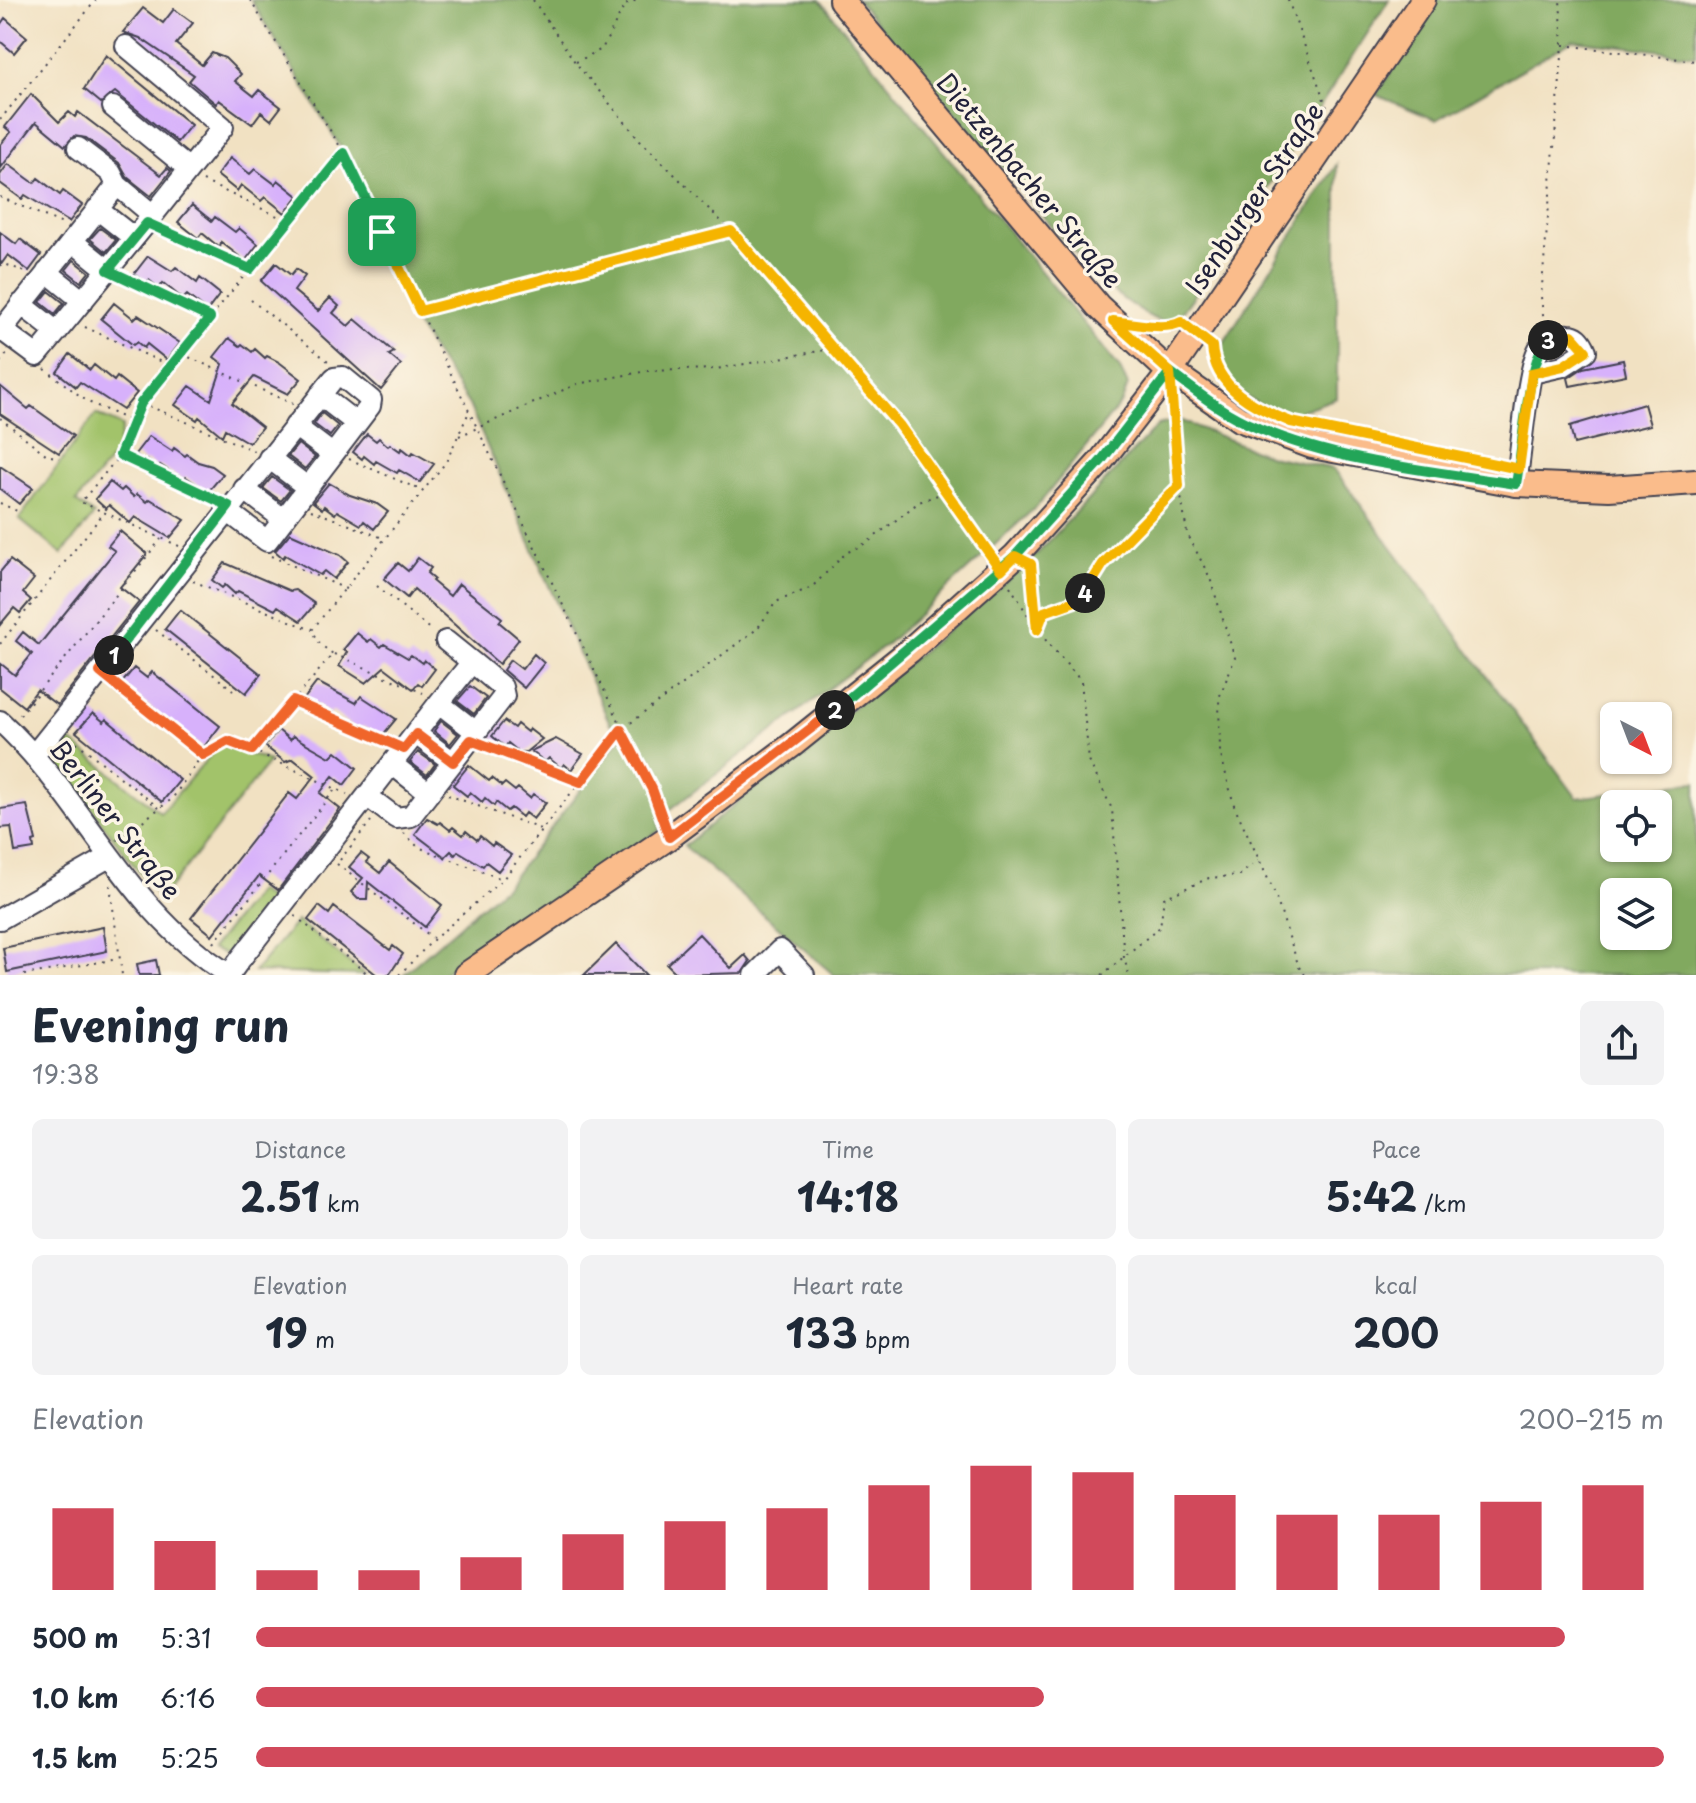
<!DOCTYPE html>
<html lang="en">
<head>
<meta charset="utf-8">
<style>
  body { margin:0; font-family:"Playpen Sans",sans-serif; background:#f2f2f3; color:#1f2937; height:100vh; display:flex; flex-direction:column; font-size:30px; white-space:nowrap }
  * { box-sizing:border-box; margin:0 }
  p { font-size:26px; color:#747a83 }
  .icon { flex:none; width:44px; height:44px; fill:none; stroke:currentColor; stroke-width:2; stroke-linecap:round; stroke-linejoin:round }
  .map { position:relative; height:975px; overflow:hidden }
  .side { display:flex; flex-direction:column; background:#fff; flex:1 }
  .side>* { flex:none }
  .needle { width:52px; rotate:138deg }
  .fabs { position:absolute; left:1600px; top:702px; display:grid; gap:16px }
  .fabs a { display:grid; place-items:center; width:72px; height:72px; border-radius:12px; background:#fff; box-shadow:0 2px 6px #0004; font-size:40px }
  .pin { position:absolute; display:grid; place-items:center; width:68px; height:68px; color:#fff; margin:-34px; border-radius:16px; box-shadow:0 4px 12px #0006 }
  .km { position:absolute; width:40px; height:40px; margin:-20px; border-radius:50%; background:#222; color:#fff; font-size:22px; line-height:40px; text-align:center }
  .round { display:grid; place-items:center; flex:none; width:84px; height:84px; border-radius:12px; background:#f2f2f3 }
  .head { display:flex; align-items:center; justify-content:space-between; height:136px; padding:0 32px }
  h1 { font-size:44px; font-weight:700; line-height:60px }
  .figures { display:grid; grid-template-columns:repeat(3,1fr); gap:12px; height:136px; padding:8px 32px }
  .figures div { display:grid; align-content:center; border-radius:12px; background:#f2f2f3; text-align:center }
  .figures b { font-size:40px; font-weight:700 }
  .figures small { font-size:22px; font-weight:400 }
  .figures p { font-size:22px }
  .chart { height:224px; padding:16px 32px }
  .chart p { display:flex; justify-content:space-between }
  .chart svg { width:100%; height:144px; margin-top:8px; stroke:#d1495b; stroke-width:6 }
  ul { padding:0 32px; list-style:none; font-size:26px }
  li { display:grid; grid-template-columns:128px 96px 1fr; align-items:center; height:60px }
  li i { height:20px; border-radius:10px; background:#d1495b }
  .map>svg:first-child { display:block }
  .green { fill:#a2c36b; stroke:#627253; stroke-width:2 }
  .forest { fill:#81a95f; stroke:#52664d; stroke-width:2; fill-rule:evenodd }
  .building { fill:#d7b1fb }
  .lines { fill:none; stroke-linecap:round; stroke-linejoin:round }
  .minor-casing { stroke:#413f4f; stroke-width:24 }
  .major-casing { stroke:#413f4f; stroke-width:28 }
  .path { stroke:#413f4f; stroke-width:2; stroke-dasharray:2 6; stroke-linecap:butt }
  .minor { stroke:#fff; stroke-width:20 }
  .major { stroke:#fabc8b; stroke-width:24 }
  .split-1-casing { stroke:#fff; stroke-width:16 }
  .split-2-casing { stroke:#fff; stroke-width:16 }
  .split-3-casing { stroke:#fff; stroke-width:16 }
  .split-4-casing { stroke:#fff; stroke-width:16 }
  .split-5-casing { stroke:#fff; stroke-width:16 }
  .split-1 { stroke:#22a559; stroke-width:10 }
  .split-2 { stroke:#f0652b; stroke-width:10 }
  .split-3 { stroke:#22a559; stroke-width:10 }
  .split-4 { stroke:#f5b400; stroke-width:10 }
  .split-5 { stroke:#f5b400; stroke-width:10 }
  .labels { text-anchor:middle; stroke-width:7; stroke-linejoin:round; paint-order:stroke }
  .street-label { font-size:26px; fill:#22223b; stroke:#fcf5e5 }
</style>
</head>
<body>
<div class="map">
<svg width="1696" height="975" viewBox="0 0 1696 975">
  <rect width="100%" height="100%" fill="#fcf5e5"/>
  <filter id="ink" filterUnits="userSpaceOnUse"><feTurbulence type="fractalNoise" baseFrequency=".0125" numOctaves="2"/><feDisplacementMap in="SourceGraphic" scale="16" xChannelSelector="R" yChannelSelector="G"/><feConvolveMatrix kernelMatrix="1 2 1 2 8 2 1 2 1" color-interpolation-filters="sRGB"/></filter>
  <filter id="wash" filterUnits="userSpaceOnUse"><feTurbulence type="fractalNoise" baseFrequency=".006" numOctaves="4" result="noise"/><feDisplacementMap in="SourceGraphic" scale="32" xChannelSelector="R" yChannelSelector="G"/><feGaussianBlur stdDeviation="1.8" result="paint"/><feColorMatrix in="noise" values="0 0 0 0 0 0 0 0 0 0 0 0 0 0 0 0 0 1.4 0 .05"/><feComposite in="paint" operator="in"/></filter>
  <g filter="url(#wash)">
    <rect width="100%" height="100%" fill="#f1e1c2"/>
    <path class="green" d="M96 414 122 426 117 452 76 502 94 515 62 554 19 519Z
      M63 735 161 813 217 747 222 745 270 761 160 900 51 755Z
      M258 891 272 902 230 956 211 949Z
      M297 921 365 975 254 972Z"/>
    <path class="forest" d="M251 0H820L1119 367 1128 385 1122 402 1039 504 887 644 659 818 660 830 441 975H403L508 883 627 730 610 724 469 405 412 319 344 153Z
      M857 0H1389L1223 256 1172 326C1107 305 1048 221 1005 170 955 113 906 57 857 0Z
      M1438 0H1696V55L1573 40 1436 120 1376 95Z
      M1337 164V398L1300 411 1304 419C1278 419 1235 395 1222 371 1217 362 1222 354 1221 347Z
      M1179 420 1270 456 1334 469 1577 798 1696 782V975H834L684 846 991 595 1039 552 1158 425ZM1614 804H1658V848H1614ZM1614 892H1658V936H1614Z"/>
    <g id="blocks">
      <path class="building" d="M143 8 163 23 174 9 193 23 176 44 202 65 212 53 225 58 241 74 235 81 254 96 259 90 281 107 271 120 261 112 252 124 219 100 216 104 189 81 194 75 140 38 123 32Z
        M5 18 27 37 14 53 0 41V25Z
        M106 55 191 125 177 142 115 92 101 103 84 89Z
        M31 94 59 122 69 112 75 117 78 112 161 175 167 168 171 171 151 196 127 177 119 163 86 138 74 136 65 146 36 122 0 169V145L11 132 5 127Z
        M230 158 250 174 255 169 275 184 278 180 298 196 285 213 265 197 261 201 241 185 237 191 217 175Z
        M8 164 34 183 38 178 60 195 63 191 82 205 69 222 25 195 22 199 0 183V175Z
        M192 205 212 221 215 217 235 232 239 228 258 244 245 261 221 242 220 248 202 233 198 238 178 222Z
        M100 228 116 240 106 252 90 239Z
        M0 232 16 244 20 239 41 255 29 271 8 255 0 266Z
        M148 256 172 271 176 267 197 283 200 278 220 294 207 311 187 295 183 299 163 283 159 288 149 280 146 283 134 274Z
        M74 260 89 272 81 282 66 270Z
        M276 263 291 275 296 269 305 276 294 291 318 311 330 298 339 306 333 313 348 326 355 319 394 352 389 355 401 365 381 390 261 281Z
        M49 291 64 303 55 314 40 302Z
        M114 303 134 319 138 315 180 343 167 360 147 344 144 348 137 342 133 345 101 319Z
        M229 338 240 346 242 344 252 352 255 349 265 358 267 356 279 362 301 379 288 394 254 377 232 403 262 427 249 443 225 429 222 436 199 417 197 420 175 405 190 386 211 400 223 364 214 357Z
        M70 354 90 370 94 365 114 381 117 377 137 393 123 410 80 382 76 387 57 372Z
        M1623 360 1626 375 1570 386 1568 378 1583 368Z
        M0 386 28 409 31 406 73 436 59 453 0 414Z
        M1644 404 1650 425 1574 444 1570 426Z
        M322 413 338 426 330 436 314 424Z
        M367 434 376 441 379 438 388 446 390 444 400 451 402 448 411 455 413 452 434 464 420 482 399 470 397 473 376 461 374 464 364 456 362 459 353 452Z
        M149 436 172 451 174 448 185 456 187 454 198 462 212 466 223 474 208 492 186 477 183 480 160 465 158 468 147 460 145 462 135 454Z
        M298 444 315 457 305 469 288 456Z
        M0 466 33 488 19 504 0 489Z
        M272 477 290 490 281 501 263 488Z
        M110 482 121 491 124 488 134 497 137 494 147 502 150 499 185 520 170 538 135 517 130 523 109 505 106 509 95 499Z
        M329 483 350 495 377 504 388 512 374 529 364 521 361 525 337 511 335 514 324 506 322 509 313 502Z
        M120 531 147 554 120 587 139 602 57 705 37 690 24 707 0 688V663L15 675 32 654 16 641 23 632 39 645 115 551 108 546Z
        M290 533 340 555 348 562 334 579 324 571 320 575 285 555 283 558 275 551Z
        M418 558 431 568 427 573 434 579 432 581 450 596 459 584 502 618 499 622 519 639 499 664 414 589 407 598 384 579 398 563 408 571Z
        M10 560 34 579 23 593 31 600 20 613 14 608 0 625V572Z
        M225 563 290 591 295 590 315 604 301 621 278 606 275 610 238 591 235 594 225 585 222 588 212 580Z
        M180 610 261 674 246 693 165 629Z
        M357 633 368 642 371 639 381 647 384 644 408 658 411 655 422 663 424 660 435 669 422 686 418 683 413 689 384 667 366 683 339 666 347 652 343 650Z
        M534 654 544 663 524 688 503 670 510 660 522 669Z
        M134 668 147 678 152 672 220 726 203 748 121 684Z
        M317 682 356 703 361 696 396 719 382 736 363 726 359 732 332 711 329 714 318 705 316 708 304 699Z
        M470 686 486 698 474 714 457 701Z
        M93 713 104 722 106 719 180 780 162 802 76 732Z
        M441 721 458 734 450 744 434 731Z
        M504 721 514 728 517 724 527 732 529 729 542 739 526 752H519L508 743 505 747 492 736Z
        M278 730 290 740 293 736 330 757 336 751 357 768 344 785 333 776 320 793 340 809 278 890 259 876 212 935 191 918 289 793 297 799 315 776 293 759 285 762 265 746Z
        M556 739 583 754 571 770 564 764 561 768 549 758 545 762 531 751Z
        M418 752 435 764 427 775 410 762Z
        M469 765 489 781 492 778 502 786 505 783 515 791 518 788 530 798 533 794 546 803 533 819 525 813 522 817 511 808 507 811 496 802 494 806 485 798 482 802 470 792 467 796 453 785Z
        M27 805 36 841 33 842 34 849 15 852 11 827 0 828V809Z
        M427 818 438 824 440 822 450 830 453 827 463 835 466 831 477 840 480 836 492 846 494 843 511 855 498 871 486 862 483 866 458 851 455 855 451 851 445 857 415 834Z
        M361 853 369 859 366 862 380 873 389 862 442 905 425 927 368 882 367 899H358L351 892 363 878 349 867Z
        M319 906 329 914 334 907 390 950 393 946 403 954 389 975H377L308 920Z
        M103 927 107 951 7 972 3 948Z
        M699 934 731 968 745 955 750 961 742 973 678 975 667 964Z
        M616 944 646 975H584Z
        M156 960 159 975H139L137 964Z"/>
    </g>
  </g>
  <g filter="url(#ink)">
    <use href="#blocks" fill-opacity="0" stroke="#413f4f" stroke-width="2"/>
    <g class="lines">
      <g class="minor-casing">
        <path id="minor" d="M126 46 223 127 153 215
          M113 107 189 169
          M78 148 111 173 117 185
          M97 209 134 238
          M72 241 108 270
          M47 272 83 301
          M21 304 57 332
          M0 332 117 185 153 215 37 356 2 330
          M320 395 356 423
          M295 426 332 454
          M269 458 307 487
          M1516 484C1521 457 1527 364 1540 347 1546 339 1559 334 1569 335 1578 335 1583 343 1586 351L1563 366 1532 373
          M244 489 283 519
          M446 641 472 662
          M439 703 476 732
          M0 721C87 801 126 912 230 975
          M416 734 453 762
          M34 755 334 378 343 377 371 400 370 406 267 541 226 510
          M392 764 429 793
          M0 919 109 857
          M229 975 239 961 439 703 472 662 502 687 504 696 411 816 396 818 367 796
          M755 975 780 950 804 975"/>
      </g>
      <g class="major-casing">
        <path id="major" d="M841 0 1098 306 1163 366 1239 419 1312 446 1516 484 1609 488 1696 482
          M466 975 669 837 792 745 909 651 1015 556 1101 461 1170 372 1423 0"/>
      </g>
      <path class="path" d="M250 0 344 153 652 789 663 820
        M533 0 575 62 640 140 731 231 899 425 989 554
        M1288 0 1327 108
        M1564 45 1696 61
        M576 62 602 49 625 5 637 0
        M0 120 96 0
        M203 181 288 221
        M0 197 65 225
        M163 230 249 268
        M0 262 25 272
        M123 279 209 318
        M251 300 328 361
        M421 311 729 232
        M1146 323 1166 328 1181 323
        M1544 323 1541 297 1563 45 1560 0
        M85 327 170 366
        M1212 346 1217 371 1252 403
        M182 354 293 404
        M0 362 7 354
        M45 369 88 402 131 421
        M142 403 254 451
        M1172 403 1175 460 1187 533 1210 578 1235 658 1219 698 1220 752 1234 805 1274 892 1299 967 1305 975
        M0 418 47 455 59 458
        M459 436 577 384 647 371 716 369 831 349
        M121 455 214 498
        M349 459 423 491
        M0 503 19 512
        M311 510 383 538
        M179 546 81 502 120 455 141 403 343 154
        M271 556 346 589
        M1032 568 1037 629
        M193 581 312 630
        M377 586 432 631
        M1010 586 1037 630 1081 681 1089 761 1112 809 1124 958 1129 975
        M1038 629 1044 612 1081 599 1103 564 1178 488
        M156 630 233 690
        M0 644 102 515
        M334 654 423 693
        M113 683 203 755 228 741 252 750 333 654 321 645 312 630 446 462 469 412
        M294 702 387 742
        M20 715 161 539
        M70 737 159 808
        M487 746 581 782
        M252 750 347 794
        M448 795 543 830
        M404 833 418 847 502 879
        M117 840 172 799 202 755
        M340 860 371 821
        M337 864 433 938
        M110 885 122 975
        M295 916 369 975
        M214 943 337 787
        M24 975 118 959
        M399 975 434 939 503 879 621 730 757 629 776 602 812 587 846 553 868 542 919 502 943 493
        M1102 975 1160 927 1164 898 1209 878 1240 875 1258 860"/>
      <use href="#minor" class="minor"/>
      <use href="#major" class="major"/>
    </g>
  </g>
  <g class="lines" filter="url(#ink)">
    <g class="split-1-casing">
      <path id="split-1" d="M114 655 229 506 120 455 141 403 210 318 108 270 147 223 250 269 344 153 382 232"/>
    </g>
    <g class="split-2-casing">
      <path id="split-2" d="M114 655 100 672 203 755 228 741 252 750 293 701 404 749 416 734 453 762 471 740 581 782 621 730 652 789 669 837 835 710"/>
    </g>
    <g class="split-3-casing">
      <path id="split-3" d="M835 710 1015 556 1101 461 1170 372C1198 393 1225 415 1258 428 1337 462 1431 471 1516 484 1522 454 1528 355 1548 340"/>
    </g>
    <g class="split-4-casing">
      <path id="split-4" d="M1085 593 1103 564 1179 486 1170 372 1113 321C1131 323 1166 331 1181 322L1212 346C1214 388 1256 408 1291 422L1519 469 1532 373 1563 366 1586 351 1572 335 1548 340"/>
    </g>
    <g class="split-5-casing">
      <path id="split-5" d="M382 232 420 311 731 231 899 425 1001 570 1015 556 1031 564 1037 630 1044 612 1081 599 1085 593"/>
    </g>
    <use href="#split-1" class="split-1"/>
    <use href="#split-2" class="split-2"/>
    <use href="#split-3" class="split-3"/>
    <use href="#split-4" class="split-4"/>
    <use href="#split-5" class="split-5"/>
  </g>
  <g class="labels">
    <g class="street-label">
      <text transform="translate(1029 181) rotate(50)" y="9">Dietzenbacher Straße</text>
      <text transform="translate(1255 199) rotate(-56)" y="9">Isenburger Straße</text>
      <text transform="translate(115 820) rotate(52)" y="9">Berliner Straße</text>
    </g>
  </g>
</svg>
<div class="fabs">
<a><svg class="needle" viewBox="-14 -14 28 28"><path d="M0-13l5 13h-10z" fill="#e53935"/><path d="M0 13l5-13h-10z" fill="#747a83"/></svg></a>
<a><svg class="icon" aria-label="locate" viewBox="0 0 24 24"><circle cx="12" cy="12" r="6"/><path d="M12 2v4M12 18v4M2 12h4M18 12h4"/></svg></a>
<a><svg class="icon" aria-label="layers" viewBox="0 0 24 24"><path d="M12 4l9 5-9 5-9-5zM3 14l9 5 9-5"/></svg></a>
</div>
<div class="pin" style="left:382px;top:232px;background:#1e9e55"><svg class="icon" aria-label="arrive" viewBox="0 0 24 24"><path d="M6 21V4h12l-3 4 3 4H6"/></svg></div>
<b class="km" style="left:114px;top:655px">1</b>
<b class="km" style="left:835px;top:710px">2</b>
<b class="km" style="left:1548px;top:340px">3</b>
<b class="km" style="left:1085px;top:593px">4</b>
</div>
<section class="side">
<div class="head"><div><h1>Evening run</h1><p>19:38</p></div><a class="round"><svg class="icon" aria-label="share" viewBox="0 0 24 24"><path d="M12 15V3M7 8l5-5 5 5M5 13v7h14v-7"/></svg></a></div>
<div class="figures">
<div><p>Distance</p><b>2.51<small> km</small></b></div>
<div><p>Time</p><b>14:18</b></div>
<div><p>Pace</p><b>5:42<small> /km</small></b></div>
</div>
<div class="figures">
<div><p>Elevation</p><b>19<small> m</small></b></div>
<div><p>Heart rate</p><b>133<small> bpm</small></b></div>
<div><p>kcal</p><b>200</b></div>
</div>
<div class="chart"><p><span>Elevation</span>200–215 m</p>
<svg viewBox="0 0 160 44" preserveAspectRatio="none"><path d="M5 44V19M15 44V29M25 44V38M35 44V38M45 44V34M55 44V27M65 44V23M75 44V19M85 44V12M95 44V6M105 44V8M115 44V15M125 44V21M135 44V21M145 44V17M155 44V12"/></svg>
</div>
<ul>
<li><b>500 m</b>5:31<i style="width:93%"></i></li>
<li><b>1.0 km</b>6:16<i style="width:56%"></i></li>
<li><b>1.5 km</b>5:25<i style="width:100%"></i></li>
</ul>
</section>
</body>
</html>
